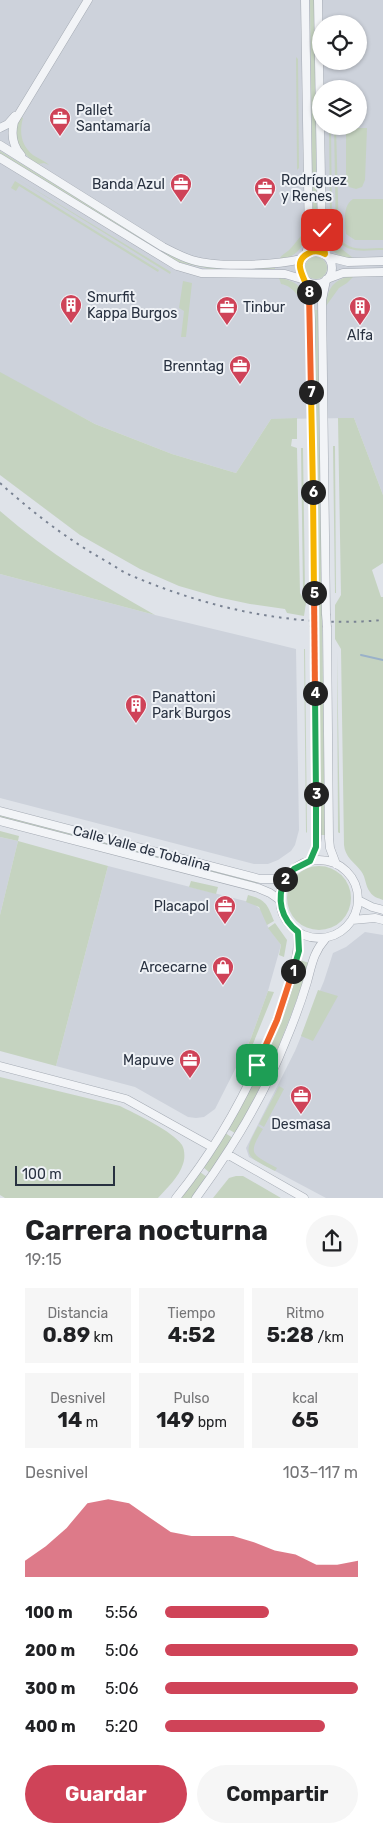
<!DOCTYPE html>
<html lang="es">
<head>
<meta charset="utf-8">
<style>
  body { margin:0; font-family:Rubik,sans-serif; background:#f6f6f6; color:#202124; height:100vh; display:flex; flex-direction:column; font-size:19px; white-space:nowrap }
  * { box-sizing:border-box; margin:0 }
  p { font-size:16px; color:#757577 }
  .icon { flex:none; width:28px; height:28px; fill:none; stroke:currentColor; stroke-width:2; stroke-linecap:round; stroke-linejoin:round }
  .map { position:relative; height:1198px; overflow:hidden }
  .details { display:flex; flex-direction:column; background:#fff; flex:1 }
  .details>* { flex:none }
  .controls { position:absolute; left:312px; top:15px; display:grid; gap:10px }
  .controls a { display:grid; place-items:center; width:55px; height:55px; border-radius:50%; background:#fff; box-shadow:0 1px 4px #0004; font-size:25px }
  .scale { position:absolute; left:15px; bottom:12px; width:100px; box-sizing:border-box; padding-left:5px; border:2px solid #283140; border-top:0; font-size:14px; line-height:18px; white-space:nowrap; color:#283140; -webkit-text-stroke:4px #eff2f6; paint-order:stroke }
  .pin { position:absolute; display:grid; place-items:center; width:42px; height:42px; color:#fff; margin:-21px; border-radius:10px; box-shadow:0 2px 8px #0006 }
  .km { position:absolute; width:25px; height:25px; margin:-12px; border-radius:50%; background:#222; color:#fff; font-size:14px; line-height:25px; text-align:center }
  .round { display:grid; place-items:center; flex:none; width:52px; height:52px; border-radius:26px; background:#f6f6f6 }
  .overview { display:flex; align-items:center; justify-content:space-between; height:85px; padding:0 25px }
  h1 { font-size:28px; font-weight:700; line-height:38px }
  .figures { display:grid; grid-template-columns:repeat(3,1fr); gap:8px; height:85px; padding:5px 25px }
  .figures div { display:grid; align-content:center; border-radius:0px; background:#f6f6f6; text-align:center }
  .figures b { font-size:21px; font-weight:700 }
  .figures small { font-size:14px; font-weight:400 }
  .figures p { font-size:14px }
  .chart { height:140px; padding:10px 25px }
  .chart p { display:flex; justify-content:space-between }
  .chart svg { width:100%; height:90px; margin-top:5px; fill:#cf4358; opacity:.7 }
  .primary-button { display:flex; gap:10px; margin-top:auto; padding:10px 25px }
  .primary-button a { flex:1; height:58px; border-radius:30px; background:#cf4358; color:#fff; font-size:20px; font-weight:700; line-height:58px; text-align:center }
  .primary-button a+a { background:#f6f6f6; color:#202124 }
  ul { padding:0 25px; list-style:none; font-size:16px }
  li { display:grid; grid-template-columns:80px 60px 1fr; align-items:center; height:38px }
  li i { height:12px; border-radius:6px; background:#cf4358 }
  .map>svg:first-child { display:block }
  .built { fill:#cdd2db; fill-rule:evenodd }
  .green { fill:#c5d3c0 }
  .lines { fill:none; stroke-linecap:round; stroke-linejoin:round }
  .stream { stroke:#9ab1c9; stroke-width:2 }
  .minor-casing { stroke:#a4aab3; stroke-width:9 }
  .minor { stroke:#f2f4f7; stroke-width:8 }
  .rail { stroke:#798292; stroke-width:2; stroke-dasharray:2.5 5; stroke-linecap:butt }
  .minor-bridge-casing { stroke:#a4aab3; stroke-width:9; stroke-linecap:butt }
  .minor-bridge { stroke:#f2f4f7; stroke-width:8 }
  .split-1-casing { stroke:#fff; stroke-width:10 }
  .split-2-casing { stroke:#fff; stroke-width:10 }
  .split-3-casing { stroke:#fff; stroke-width:10 }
  .split-4-casing { stroke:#fff; stroke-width:10 }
  .split-5-casing { stroke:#fff; stroke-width:10 }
  .split-6-casing { stroke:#fff; stroke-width:10 }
  .split-7-casing { stroke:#fff; stroke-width:10 }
  .split-8-casing { stroke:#fff; stroke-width:10 }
  .split-9-casing { stroke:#fff; stroke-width:10 }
  .split-1 { stroke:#f0652b; stroke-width:6 }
  .split-2 { stroke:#22a559; stroke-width:6 }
  .split-3 { stroke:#22a559; stroke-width:6 }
  .split-4 { stroke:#22a559; stroke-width:6 }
  .split-5 { stroke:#f0652b; stroke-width:6 }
  .split-6 { stroke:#f5b400; stroke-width:6 }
  .split-7 { stroke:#f5b400; stroke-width:6 }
  .split-8 { stroke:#f0652b; stroke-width:6 }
  .split-9 { stroke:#f5b400; stroke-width:6 }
  .labels { text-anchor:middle; stroke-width:4; stroke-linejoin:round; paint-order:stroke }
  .poi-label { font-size:14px; fill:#283140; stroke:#eff2f6; text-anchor:start }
  .street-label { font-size:14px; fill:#283140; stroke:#eff2f6 }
</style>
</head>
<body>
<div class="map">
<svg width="383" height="1198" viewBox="0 0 383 1198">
  <rect width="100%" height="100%" fill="#dfe3e9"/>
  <path class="built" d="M0 0H383V495L354 418 271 419 236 473 172 454 95 424 0 373ZM321 24H359V61H321ZM321 89H359V126H321Z
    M0 574 155 615 296 649 299 830 295 845 291 851 278 860 268 864H254L0 798Z
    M0 837 18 841 0 915Z
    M108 866 253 903 262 911 268 927 281 945 268 991 251 1038 215 1109 204 1117 196 1118 188 1117 135 1087 56 1066Z
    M365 932 383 935V1198H326L249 1157 246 1148 295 1051 324 981 333 953 346 947Z"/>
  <path class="green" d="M310 0H314L317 228H313Z
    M296 57 298 59 299 168 297 170Z
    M20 116 23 118C19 132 21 145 33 155 38 158 46 162 49 165L44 163 38 164C18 151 11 140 20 116Z
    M329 126H331L332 221 325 227V224L330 219Z
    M334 126H336L339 236C347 253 367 248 383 248V250C365 250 346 255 336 237Z
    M351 128H367L365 180 362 187 356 189 349 187 346 181V134Z
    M0 151 181 261 212 268 275 267V269H210L178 262 4 156 0 153Z
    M16 178 171 272 170 274Z
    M15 181 159 270 158 272 19 186 16 191 11 188Z
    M353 199H383V240H355L346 234C345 223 342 206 353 199Z
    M325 231 333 238 337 245 353 258C336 258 326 248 325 231Z
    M305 232C305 248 295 258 279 259 283 253 287 253 291 248 296 243 299 237 305 232Z
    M305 268a11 11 0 1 1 22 0a11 11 0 1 1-22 0Z
    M347 277H353L347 283 339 288 326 306C327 291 332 281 347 277Z
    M279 278C295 280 306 288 306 305 297 297 294 286 281 284Z
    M183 281 192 283 186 337H181L184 311 179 308Z
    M314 310H318L325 835H321Z
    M0 372 95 424 172 454 236 473 271 419 297 418V439H292L291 446 297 448 300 593 306 603 304 616 287 613 285 609 250 604 217 597 179 586 140 569 80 535 0 475Z
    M338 418H354L383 495V563L372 570 381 597H383V900C378 898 373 897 370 892 365 886 366 877 361 871 354 862 345 857 344 845L341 649 335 639V605L341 595Z
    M333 446H335L336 593H335Z
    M301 448H303L305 591 303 590Z
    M0 511C48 553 100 584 155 615L0 574Z
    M304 649H305L307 833 306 832Z
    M337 652 340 833H339L338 832Z
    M0 815 257 882V884L0 818Z
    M0 831 19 836 18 841 108 866 56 1066 0 1051V915L18 841 0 837Z
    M287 898a32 32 0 1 1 64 0a32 32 0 1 1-64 0Z
    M191 881 218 887 216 894 189 887Z
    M248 895C266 900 267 904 274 921L267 925 259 907 246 902Z
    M275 923 287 940 284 957 279 955 281 945 268 928Z
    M300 960 309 963C290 1023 267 1079 235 1133L228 1129C260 1076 283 1019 300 960Z
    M318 990 338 996 313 1041 301 1036Z
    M268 991 274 992 244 1066 239 1064 251 1038Z
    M0 1077 120 1106C134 1113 174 1132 182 1145 185 1150 185 1159 183 1164 179 1177 167 1188 158 1198H5L0 1195Z
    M279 1086 284 1089 264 1127 259 1124Z
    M258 1126 263 1129C247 1155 252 1154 277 1168L275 1171C247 1156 241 1157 258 1126Z
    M225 1133 233 1138 210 1173 203 1167Z
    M200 1172 207 1177 192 1198H181Z
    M236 1176H243L281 1198H213L229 1178Z"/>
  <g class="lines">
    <path class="stream" d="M361 655 383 660"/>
    <g class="minor-casing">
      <path id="minor" d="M305 0 309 241 306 255
        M318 0 322 242 325 254
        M0 128 8 124 15 116
        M0 145 163 247C173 252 182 257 192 260 218 268 276 265 302 259
        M21 155C12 145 11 134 14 122L88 0
        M0 158 177 266 201 273 285 274 305 280
        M300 268a16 16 0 1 1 32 0a16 16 0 1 1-32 0Z
        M328 257 348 262 383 261
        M327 279 343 273 383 272
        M326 280 322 300 326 614
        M306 281 309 291 311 320 314 614
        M327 627 329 838 330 848 336 864
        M0 811 260 879H285
        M0 821 258 888 270 893 280 900
        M280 899a39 39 0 1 1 78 0a39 39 0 1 1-78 0Z
        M310 861 316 847 317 838 314 627
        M358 900 372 907 383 910
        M352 920 375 918 383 920
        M0 1066 126 1099 212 1147
        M227 1154 304 1198
        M176 1198C223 1140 258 1072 283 1003 291 979 299 958 298 932
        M196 1198C232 1149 264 1096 286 1040 294 1021 301 1002 307 982 312 964 313 953 326 938"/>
    </g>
    <use href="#minor" class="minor"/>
    <path class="rail" d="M0 483C32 512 67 539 104 560 113 565 121 571 130 575 209 609 297 628 383 620"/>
    <g class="minor-bridge-casing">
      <path id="minor-bridge" d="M314 614V627
        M326 614 327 627"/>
    </g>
    <use href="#minor-bridge" class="minor-bridge"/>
  </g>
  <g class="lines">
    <g class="split-1-casing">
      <path id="split-1" d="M257 1065 277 1020 293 971"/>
    </g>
    <g class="split-2-casing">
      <path id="split-2" d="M285 879C276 899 281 919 298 932L299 951 293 971"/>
    </g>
    <g class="split-3-casing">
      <path id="split-3" d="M285 879 294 869 310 861 316 847V794"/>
    </g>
    <g class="split-4-casing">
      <path id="split-4" d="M315 693 316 794"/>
    </g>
    <g class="split-5-casing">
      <path id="split-5" d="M314 593 315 693"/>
    </g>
    <g class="split-6-casing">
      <path id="split-6" d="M313 492 314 593"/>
    </g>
    <g class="split-7-casing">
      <path id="split-7" d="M311 392 313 492"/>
    </g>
    <g class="split-8-casing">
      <path id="split-8" d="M309 292 311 392"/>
    </g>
    <g class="split-9-casing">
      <path id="split-9" d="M309 292C306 279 290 262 309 253 315 250 320 251 325 254L322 230"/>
    </g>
    <use href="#split-1" class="split-1"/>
    <use href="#split-2" class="split-2"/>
    <use href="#split-3" class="split-3"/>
    <use href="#split-4" class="split-4"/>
    <use href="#split-5" class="split-5"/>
    <use href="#split-6" class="split-6"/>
    <use href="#split-7" class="split-7"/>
    <use href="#split-8" class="split-8"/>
    <use href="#split-9" class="split-9"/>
  </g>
  <defs>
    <g id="office-pin" transform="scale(1.125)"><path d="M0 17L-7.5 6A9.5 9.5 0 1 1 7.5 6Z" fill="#cf4358" stroke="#eff2f6"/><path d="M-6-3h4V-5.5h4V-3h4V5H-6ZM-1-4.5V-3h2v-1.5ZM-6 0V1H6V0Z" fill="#fff"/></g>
    <g id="building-pin" transform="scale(1.125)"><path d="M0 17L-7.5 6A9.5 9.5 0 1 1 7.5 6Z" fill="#cf4358" stroke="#eff2f6"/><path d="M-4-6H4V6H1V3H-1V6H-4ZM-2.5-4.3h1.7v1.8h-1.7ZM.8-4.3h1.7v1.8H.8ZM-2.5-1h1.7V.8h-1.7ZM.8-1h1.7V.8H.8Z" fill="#fff"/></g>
    <g id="shop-pin" transform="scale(1.125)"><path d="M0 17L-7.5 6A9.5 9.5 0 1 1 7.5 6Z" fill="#cf4358" stroke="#eff2f6"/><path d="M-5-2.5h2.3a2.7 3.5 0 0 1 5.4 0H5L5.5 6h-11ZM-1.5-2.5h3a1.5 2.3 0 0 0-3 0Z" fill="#fff"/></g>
  </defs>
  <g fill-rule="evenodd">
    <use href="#office-pin" x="60" y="118"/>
    <use href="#office-pin" x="181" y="184"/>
    <use href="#office-pin" x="265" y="188"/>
    <use href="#building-pin" x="71" y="305"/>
    <use href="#office-pin" x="227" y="307"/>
    <use href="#building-pin" x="360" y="307"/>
    <use href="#office-pin" x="240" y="366"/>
    <use href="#building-pin" x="136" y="705"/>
    <use href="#office-pin" x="225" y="906"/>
    <use href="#shop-pin" x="223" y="967"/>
    <use href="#office-pin" x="190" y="1060"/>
    <use href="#office-pin" x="301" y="1096"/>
  </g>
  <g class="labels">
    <g class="poi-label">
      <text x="76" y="115">Pallet<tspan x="76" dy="16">Santamaría</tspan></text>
      <text x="281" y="185">Rodríguez<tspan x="281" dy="16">y Renes</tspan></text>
      <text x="165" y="189" text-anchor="end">Banda Azul</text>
      <text x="87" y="302">Smurfit<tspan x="87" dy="16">Kappa Burgos</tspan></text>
      <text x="243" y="312">Tinbur</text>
      <text x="360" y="340" text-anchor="middle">Alfa</text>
      <text x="224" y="371" text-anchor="end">Brenntag</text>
      <text x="152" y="702">Panattoni<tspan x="152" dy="16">Park Burgos</tspan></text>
      <text x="209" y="911" text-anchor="end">Placapol</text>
      <text x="207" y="972" text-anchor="end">Arcecarne</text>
      <text x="174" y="1065" text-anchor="end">Mapuve</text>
      <text x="301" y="1129" text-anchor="middle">Desmasa</text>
    </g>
    <g class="street-label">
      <text transform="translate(142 848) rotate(15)" y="5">Calle Valle de Tobalina</text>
    </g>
  </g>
</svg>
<div class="controls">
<a><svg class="icon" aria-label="locate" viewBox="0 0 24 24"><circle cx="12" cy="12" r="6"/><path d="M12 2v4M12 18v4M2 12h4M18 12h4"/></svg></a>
<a><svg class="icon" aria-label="layers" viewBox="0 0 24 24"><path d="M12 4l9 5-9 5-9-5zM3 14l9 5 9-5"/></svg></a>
</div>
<div class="scale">100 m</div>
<div class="pin" style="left:257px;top:1065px;background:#1e9e55"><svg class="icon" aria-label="arrive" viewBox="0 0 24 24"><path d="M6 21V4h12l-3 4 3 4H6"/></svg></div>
<div class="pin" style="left:322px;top:230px;background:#d93025"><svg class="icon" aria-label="check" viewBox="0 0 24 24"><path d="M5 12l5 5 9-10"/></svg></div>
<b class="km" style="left:293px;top:971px">1</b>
<b class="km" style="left:285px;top:879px">2</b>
<b class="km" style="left:316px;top:794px">3</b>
<b class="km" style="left:315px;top:693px">4</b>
<b class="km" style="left:314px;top:593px">5</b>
<b class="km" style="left:313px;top:492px">6</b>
<b class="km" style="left:311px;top:392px">7</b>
<b class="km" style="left:309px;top:292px">8</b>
</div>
<section class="details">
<div class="overview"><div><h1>Carrera nocturna</h1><p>19:15</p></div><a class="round"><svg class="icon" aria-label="share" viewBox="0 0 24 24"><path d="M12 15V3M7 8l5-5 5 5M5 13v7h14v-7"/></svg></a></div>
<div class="figures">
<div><p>Distancia</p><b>0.89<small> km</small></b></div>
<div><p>Tiempo</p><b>4:52</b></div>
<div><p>Ritmo</p><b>5:28<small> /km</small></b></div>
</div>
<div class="figures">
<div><p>Desnivel</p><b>14<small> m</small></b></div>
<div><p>Pulso</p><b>149<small> bpm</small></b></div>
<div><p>kcal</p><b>65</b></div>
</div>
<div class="chart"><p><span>Desnivel</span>103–117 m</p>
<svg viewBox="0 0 160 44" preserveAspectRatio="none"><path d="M0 44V36L10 29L20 20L30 8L40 6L50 8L60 15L70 22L80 24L90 24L100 24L110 27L120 31L130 33L140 38L150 38L160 36V44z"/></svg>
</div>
<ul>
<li><b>100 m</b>5:56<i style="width:54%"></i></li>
<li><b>200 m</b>5:06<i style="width:100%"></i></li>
<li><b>300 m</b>5:06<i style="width:100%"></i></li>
<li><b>400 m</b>5:20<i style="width:83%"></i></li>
</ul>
<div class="primary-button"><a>Guardar</a><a>Compartir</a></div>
</section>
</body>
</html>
